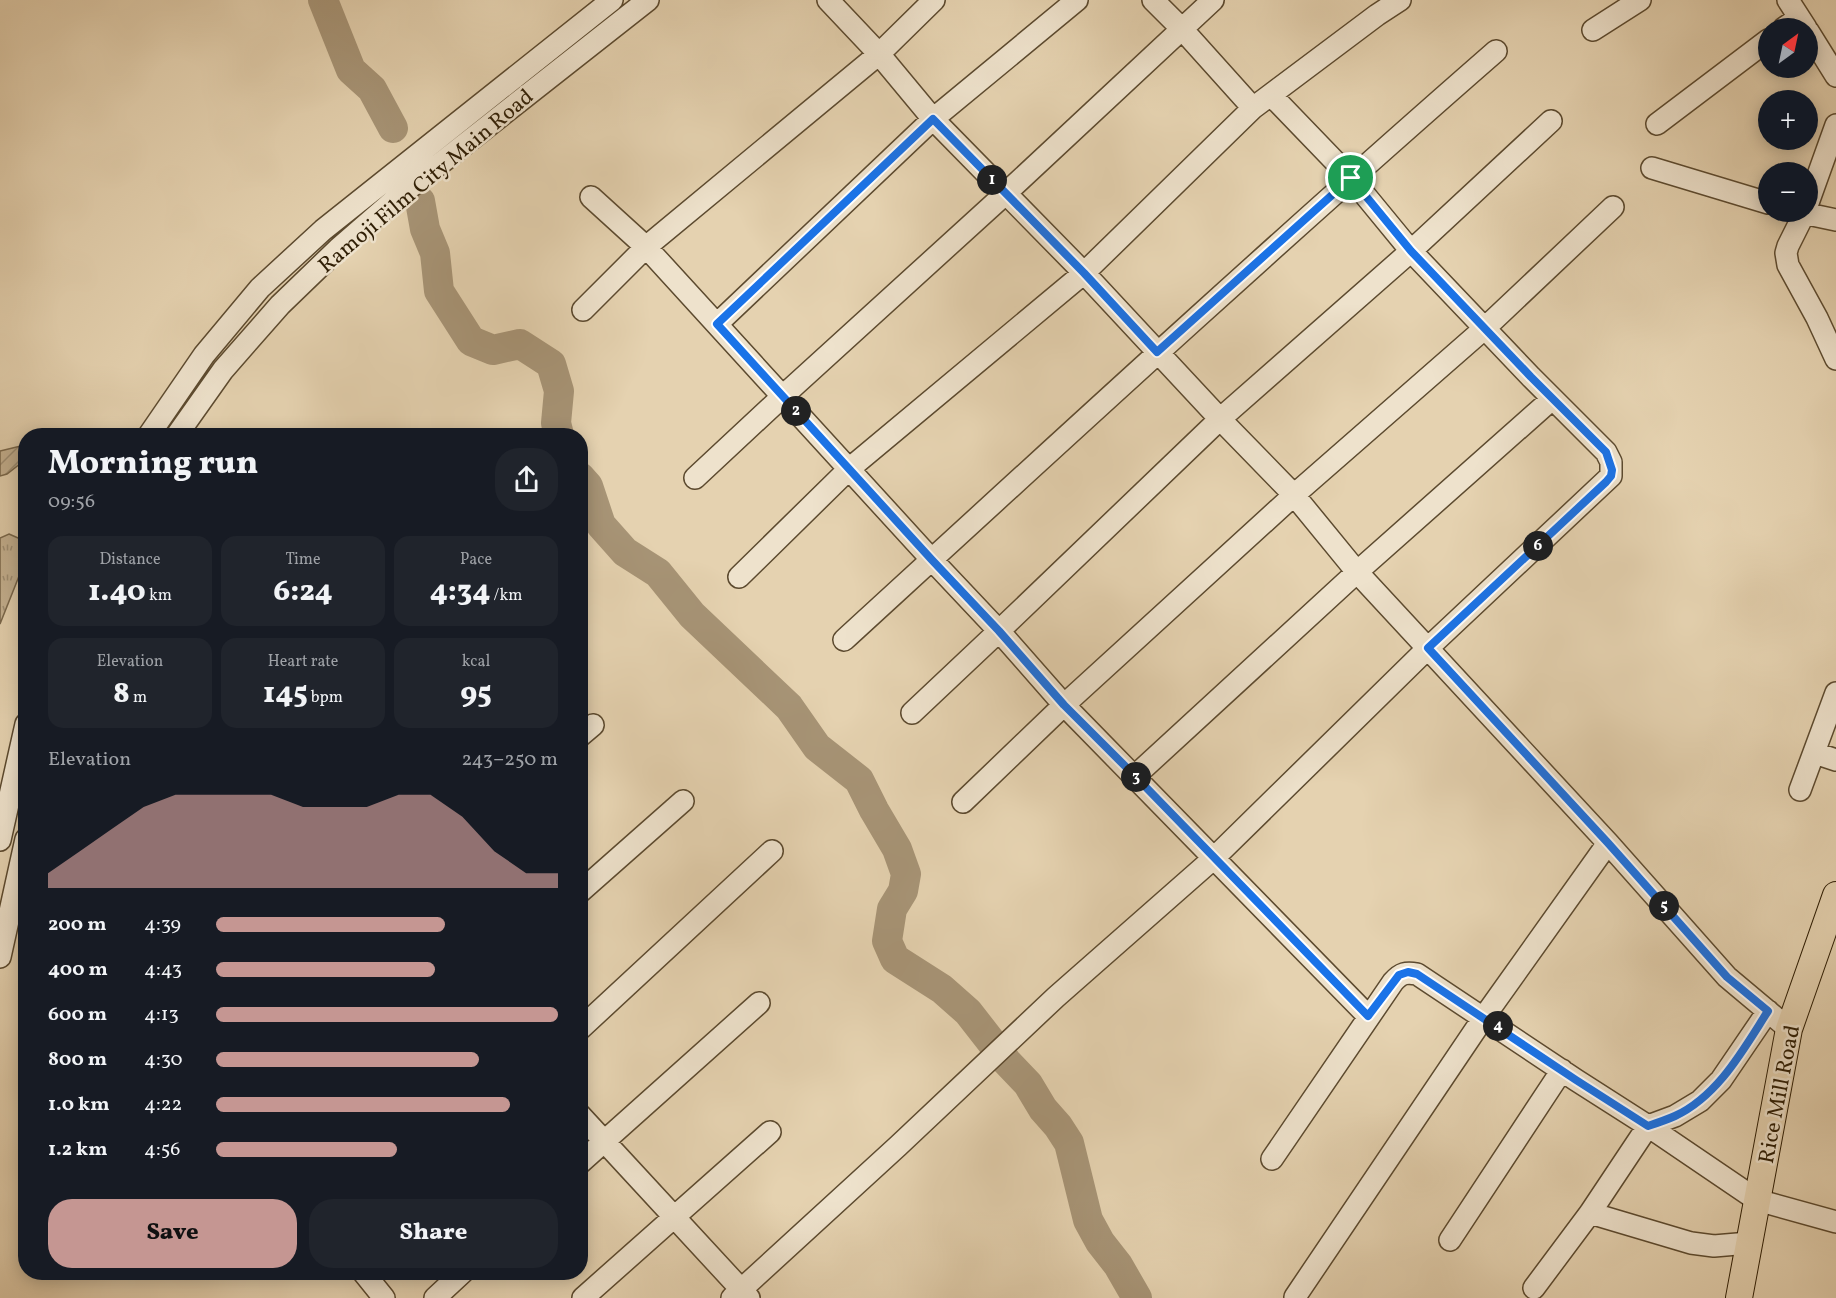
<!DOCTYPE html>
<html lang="en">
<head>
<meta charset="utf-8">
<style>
  body { margin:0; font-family:Vollkorn,serif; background:#20242c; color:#f1f3f6; height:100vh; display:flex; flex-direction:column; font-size:22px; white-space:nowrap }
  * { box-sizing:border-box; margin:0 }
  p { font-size:20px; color:#9ea1a6 }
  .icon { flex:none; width:33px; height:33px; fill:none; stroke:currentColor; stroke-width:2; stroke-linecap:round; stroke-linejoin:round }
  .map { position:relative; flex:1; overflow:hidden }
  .drawer { position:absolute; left:18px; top:428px; width:570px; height:852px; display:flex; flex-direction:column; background:#171b24; border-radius:24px; box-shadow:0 3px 15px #0003 }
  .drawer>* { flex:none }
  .needle { width:39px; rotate:33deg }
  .tools { position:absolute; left:1758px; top:18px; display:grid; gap:12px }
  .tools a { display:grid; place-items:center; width:60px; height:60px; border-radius:50%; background:#171b24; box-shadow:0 3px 15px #0003; font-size:30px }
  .pin { position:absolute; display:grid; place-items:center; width:51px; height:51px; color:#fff; margin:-26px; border:3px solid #fff; border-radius:50%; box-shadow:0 2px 6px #0007 }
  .km { position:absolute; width:30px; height:30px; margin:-15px; border-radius:50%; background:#222; color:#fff; font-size:16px; line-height:30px; text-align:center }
  .round { display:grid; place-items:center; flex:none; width:63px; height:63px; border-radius:24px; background:#20242c }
  .overview { display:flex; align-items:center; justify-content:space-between; height:102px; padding:0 30px }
  h1 { font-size:33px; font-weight:800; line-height:45px }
  .metrics { display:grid; grid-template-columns:repeat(3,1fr); gap:9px; height:102px; padding:6px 30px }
  .metrics div { display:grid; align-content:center; border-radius:15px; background:#20242c; text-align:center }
  .metrics b { font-size:30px; font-weight:800 }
  .metrics small { font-size:16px; font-weight:400 }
  .metrics p { font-size:16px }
  .chart { height:168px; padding:12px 30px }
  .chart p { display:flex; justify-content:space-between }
  .chart svg { width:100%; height:108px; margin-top:6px; fill:#c59692; opacity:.7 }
  .cta { display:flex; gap:12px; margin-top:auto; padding:12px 30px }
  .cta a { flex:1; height:69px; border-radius:24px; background:#c59692; color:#111; font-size:24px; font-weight:800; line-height:69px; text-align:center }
  .cta a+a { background:#20242c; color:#f1f3f6 }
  ul { padding:0 30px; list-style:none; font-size:20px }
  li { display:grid; grid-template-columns:96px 72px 1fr; align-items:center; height:45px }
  li i { height:15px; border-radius:8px; background:#c59692 }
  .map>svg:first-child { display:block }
  .grass { fill:url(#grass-tufts); stroke:#7a684c; stroke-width:1.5 }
  .garden { fill:url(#garden-furrows); stroke:#7a684c; stroke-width:1.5 }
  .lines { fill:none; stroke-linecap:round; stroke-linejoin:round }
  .river { stroke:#a79476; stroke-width:30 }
  .minor-casing { stroke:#5c4a2f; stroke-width:24 }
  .major-casing { stroke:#2e1d04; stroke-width:28 }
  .minor { stroke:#eee2cc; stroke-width:21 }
  .major { stroke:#e5d2b0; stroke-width:26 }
  .route-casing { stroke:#fff; stroke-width:12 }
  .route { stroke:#1a73e8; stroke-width:8 }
  .labels { text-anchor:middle; stroke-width:5; stroke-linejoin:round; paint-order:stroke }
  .street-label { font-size:22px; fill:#2e1d04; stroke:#eee2cc }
</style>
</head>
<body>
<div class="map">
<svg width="1836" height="1298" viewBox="0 0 1836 1298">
  <defs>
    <pattern id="grass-tufts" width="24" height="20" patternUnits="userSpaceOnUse" patternTransform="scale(1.5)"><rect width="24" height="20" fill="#c6b393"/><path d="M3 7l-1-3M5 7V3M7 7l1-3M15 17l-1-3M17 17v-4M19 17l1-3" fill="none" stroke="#a19176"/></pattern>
    <pattern id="garden-furrows" width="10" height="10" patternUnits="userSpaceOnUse" patternTransform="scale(1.5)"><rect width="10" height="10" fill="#c6b393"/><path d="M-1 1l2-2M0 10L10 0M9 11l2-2" fill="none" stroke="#a19176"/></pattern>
  </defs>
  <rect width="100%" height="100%" fill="#e5d2b0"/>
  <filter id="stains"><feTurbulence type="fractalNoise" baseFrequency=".00333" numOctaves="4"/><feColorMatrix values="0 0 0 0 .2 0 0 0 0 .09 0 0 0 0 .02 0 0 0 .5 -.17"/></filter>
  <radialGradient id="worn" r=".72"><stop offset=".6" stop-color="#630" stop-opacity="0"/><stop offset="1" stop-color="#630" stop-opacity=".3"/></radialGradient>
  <path class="grass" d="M9 534 25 541V561L0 624V538Z"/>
  <path class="garden" d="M25 445V460L7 474 0 476V451Z"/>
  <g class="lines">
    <path class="river" d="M323 0 351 70 372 89 393 128
      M420 201 425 229 435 253 439 291 471 341 493 350 520 344 551 364 559 391 556 423 559 435
      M580 477 588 486 601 525 625 552 658 573 692 615 789 707 817 747 859 780 874 810 897 849 906 874 903 891 892 909 887 941 895 959 942 989 968 1012 1007 1062 1028 1084 1043 1109 1058 1126 1069 1143 1088 1220 1100 1242 1118 1265 1137 1298"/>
    <g class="minor-casing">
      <path id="minor" d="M828 0 879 54 933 119 1084 273 1220 419 1294 495 1357 572 1608 843 1727 977 1789 1029
        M1153 0 1182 29 1253 108
        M1788 0 1806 28
        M1784 28 1799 18
        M1593 30 1640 0
        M1808 31 1836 76
        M1657 124 1768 40
        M1652 168 1768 203
        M591 197 646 247 932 560 999 631 1064 705 1368 1016
        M1808 203 1836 125
        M1798 212 1836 220
        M1805 212 1788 246 1786 253 1788 265 1817 318 1836 359
        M583 310 646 247 879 54 934 0
        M717 324 933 119 1077 0
        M149 435 204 355 260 288 323 230 612 0
        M177 435 223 370 280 305 338 249 399 196 648 0
        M695 478 783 396 1005 194 1213 0
        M739 577 849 469 1084 273 1253 108 1377 15 1400 0
        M844 640C1060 442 1275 244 1496 51
        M912 713 999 631 1220 419 1411 251 1551 121
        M580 736 593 725
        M1815 753 1836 760
        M1135 776 1357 572 1552 399
        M1800 790 1836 693
        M963 802 1064 705 1294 495 1485 328 1613 207
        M0 840 26 724
        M580 892 683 801
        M0 957 26 839
        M580 1029 772 851
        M580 1115 749 1298
        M1272 1159 1393 982C1401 973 1406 972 1417 974L1576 1080 1648 1126 1757 1200 1836 1222
        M580 1163 759 1003
        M1590 1213 1691 1243 1714 1246 1749 1243
        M1450 1240 1562 1070
        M363 1272 384 1298
        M1534 1288 1590 1213 1648 1126 1675 1116 1700 1101 1721 1080 1768 1011
        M1295 1297 1484 1017 1608 843
        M435 1298 463 1272
        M583 1298 770 1132
        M732 1298 898 1146 1056 997 1214 858 1428 648 1611 476V462L1606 452 1531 377 1411 251 1351 178 1271 95"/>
    </g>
    <g class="major-casing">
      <path id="major" d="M1739 1298 1789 1029 1836 895"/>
    </g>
    <use href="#minor" class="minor"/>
    <use href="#major" class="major"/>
  </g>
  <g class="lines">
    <g class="route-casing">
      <path id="route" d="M933 119 1084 273 1157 352 1351 178 1411 251 1531 377 1606 452 1612 470 1611 476 1606 482 1428 648 1608 843 1727 977 1768 1011C1743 1050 1718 1096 1675 1116 1666 1120 1657 1123 1648 1126L1576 1080 1417 974 1408 972 1399 975 1368 1016 1135 776 1064 705 999 631 932 560 717 324Z"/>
    </g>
    <use href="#route" class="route"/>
  </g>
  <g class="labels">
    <g class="street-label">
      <text transform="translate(425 180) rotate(-40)" y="8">Ramoji Film City Main Road</text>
      <text transform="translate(1778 1094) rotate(-79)" y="8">Rice Mill Road</text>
    </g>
  </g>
  <rect width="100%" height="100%" filter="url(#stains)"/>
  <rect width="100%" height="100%" fill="url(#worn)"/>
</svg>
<div class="tools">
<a><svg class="needle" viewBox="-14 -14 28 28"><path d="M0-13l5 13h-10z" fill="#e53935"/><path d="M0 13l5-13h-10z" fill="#9ea1a6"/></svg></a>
<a>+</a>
<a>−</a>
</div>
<div class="pin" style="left:1351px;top:178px;background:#1e9e55"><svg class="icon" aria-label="arrive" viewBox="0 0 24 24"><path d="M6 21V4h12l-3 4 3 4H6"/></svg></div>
<b class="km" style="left:992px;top:180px">1</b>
<b class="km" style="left:796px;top:411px">2</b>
<b class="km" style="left:1136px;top:777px">3</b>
<b class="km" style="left:1498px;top:1026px">4</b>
<b class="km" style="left:1664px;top:906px">5</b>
<b class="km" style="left:1538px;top:546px">6</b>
<section class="drawer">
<div class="overview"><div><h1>Morning run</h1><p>09:56</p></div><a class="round"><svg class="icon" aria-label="share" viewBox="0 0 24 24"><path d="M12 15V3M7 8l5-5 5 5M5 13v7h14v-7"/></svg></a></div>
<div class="metrics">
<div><p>Distance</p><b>1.40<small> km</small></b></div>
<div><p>Time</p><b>6:24</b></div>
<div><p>Pace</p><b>4:34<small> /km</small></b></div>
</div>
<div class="metrics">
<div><p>Elevation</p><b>8<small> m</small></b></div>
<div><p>Heart rate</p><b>145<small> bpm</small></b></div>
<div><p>kcal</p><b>95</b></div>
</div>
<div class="chart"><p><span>Elevation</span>243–250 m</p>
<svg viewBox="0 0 160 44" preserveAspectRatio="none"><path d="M0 44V38L10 29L20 20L30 11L40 6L50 6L60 6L70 6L80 11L90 11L100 11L110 6L120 6L130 15L140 29L150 38L160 38V44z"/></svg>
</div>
<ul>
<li><b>200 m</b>4:39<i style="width:67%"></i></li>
<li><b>400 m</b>4:43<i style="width:64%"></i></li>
<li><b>600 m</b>4:13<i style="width:100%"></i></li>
<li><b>800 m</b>4:30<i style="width:77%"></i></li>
<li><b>1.0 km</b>4:22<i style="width:86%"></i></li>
<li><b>1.2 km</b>4:56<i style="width:53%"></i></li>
</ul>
<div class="cta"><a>Save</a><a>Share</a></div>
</section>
</div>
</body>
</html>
